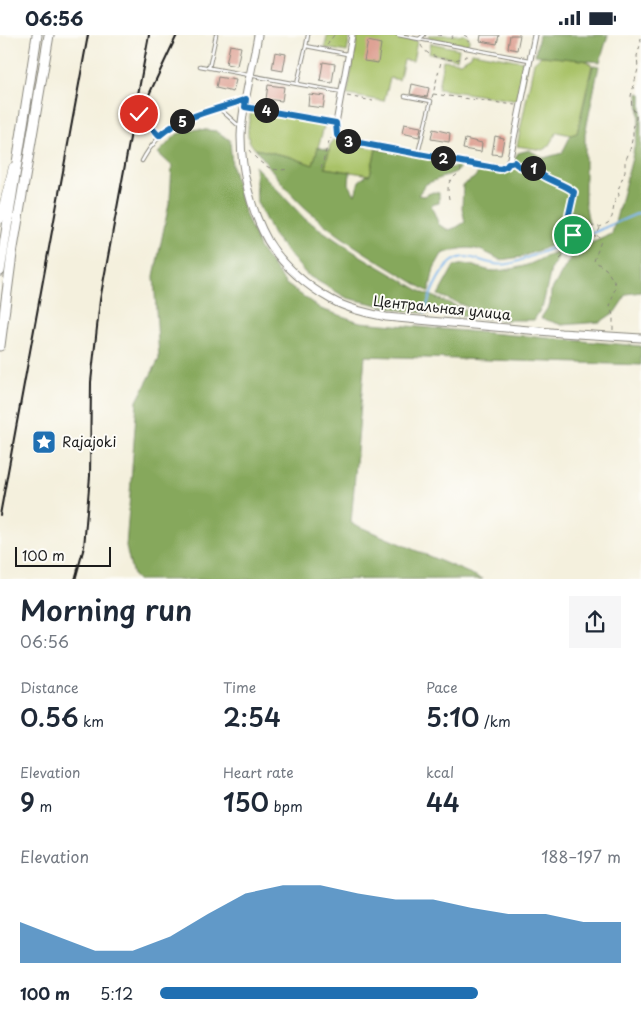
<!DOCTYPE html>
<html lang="en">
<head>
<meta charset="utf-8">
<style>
  body { margin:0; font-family:"Playpen Sans",sans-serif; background:#f6f6f7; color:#1f2937; height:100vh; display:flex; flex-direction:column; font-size:19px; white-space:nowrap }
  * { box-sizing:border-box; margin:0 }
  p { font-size:16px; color:#747a83 }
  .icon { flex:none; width:28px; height:28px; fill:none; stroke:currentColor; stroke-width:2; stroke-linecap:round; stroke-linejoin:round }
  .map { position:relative; height:544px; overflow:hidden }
  .side { display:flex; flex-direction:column; background:#fff; flex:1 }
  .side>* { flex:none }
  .scale { position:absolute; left:15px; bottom:12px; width:96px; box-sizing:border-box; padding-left:5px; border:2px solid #1c1c1c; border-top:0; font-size:14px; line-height:18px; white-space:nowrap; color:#1c1c1c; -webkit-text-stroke:4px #fdfcf7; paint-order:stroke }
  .pin { position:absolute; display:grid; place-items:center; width:42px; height:42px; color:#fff; margin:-21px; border:2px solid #fff; border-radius:50%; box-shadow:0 1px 5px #0007 }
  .km { position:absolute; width:25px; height:25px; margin:-12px; border-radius:50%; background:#222; color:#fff; font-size:14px; line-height:25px; text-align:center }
  .round { display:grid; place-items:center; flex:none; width:52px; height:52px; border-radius:0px; background:#f6f6f7 }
  .summary { display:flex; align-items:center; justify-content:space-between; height:85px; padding:0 20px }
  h1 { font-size:28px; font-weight:600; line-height:38px }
  .stats { display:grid; grid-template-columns:repeat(3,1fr); gap:8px; height:85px; padding:5px 20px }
  .stats div { display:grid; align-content:center }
  .stats b { font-size:25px; font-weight:600 }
  .stats small { font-size:14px; font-weight:400 }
  .stats p { font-size:14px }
  .chart { height:140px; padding:10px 20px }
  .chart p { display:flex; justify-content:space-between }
  .chart svg { width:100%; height:90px; margin-top:5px; fill:#1f6fb2; opacity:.7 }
  ul { padding:0 20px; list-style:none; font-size:16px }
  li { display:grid; grid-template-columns:80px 60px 1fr; align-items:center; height:38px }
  li i { height:12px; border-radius:6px; background:#1f6fb2 }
  .status { display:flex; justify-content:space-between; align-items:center; height:35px; padding:0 25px; background:#fff; direction:ltr }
  .status svg { height:14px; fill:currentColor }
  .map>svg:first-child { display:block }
  .green { fill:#a9c268; stroke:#626f42 }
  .forest { fill:#86a85c; stroke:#51623c }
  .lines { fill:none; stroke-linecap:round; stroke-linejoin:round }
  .stream { stroke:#7cb5ec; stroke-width:2 }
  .building { fill:#dea294 }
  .lane-casing { stroke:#88867c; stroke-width:4.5 }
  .street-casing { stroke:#88867c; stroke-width:7 }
  .secondary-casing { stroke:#88867c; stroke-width:9 }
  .primary-casing { stroke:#88867c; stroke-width:9 }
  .highway-casing { stroke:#88867c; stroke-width:11 }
  .path { stroke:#88867c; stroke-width:1; stroke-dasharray:4 4; stroke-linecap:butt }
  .lane { stroke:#fff; stroke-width:2.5 }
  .street { stroke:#fff; stroke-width:5 }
  .secondary { stroke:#fff; stroke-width:7 }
  .primary { stroke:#fff; stroke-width:8 }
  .highway { stroke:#fff; stroke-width:9 }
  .rail { stroke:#1c1c1c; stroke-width:2 }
  .route-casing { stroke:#fff; stroke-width:10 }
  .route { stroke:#1f6fb2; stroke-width:6 }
  .labels { text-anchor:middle; stroke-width:4; stroke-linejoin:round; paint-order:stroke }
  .street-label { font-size:14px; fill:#1c1c1c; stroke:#fdfcf7 }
  .poi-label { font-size:14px; fill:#1c1c1c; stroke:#fdfcf7; text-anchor:start }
</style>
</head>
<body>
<div class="status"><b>06:56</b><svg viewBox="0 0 49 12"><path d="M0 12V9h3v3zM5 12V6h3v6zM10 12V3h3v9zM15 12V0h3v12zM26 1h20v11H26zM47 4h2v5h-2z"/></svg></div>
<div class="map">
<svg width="641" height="545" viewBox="0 0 641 545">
  <rect width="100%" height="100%" fill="#fdfcf7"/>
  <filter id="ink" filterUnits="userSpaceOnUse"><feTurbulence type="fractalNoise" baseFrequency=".02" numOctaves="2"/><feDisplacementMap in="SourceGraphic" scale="10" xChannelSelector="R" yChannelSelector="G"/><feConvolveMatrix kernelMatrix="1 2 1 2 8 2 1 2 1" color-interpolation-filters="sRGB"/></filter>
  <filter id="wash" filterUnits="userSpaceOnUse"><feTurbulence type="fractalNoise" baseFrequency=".0096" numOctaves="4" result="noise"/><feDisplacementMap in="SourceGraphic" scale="20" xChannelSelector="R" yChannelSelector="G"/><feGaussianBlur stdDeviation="1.12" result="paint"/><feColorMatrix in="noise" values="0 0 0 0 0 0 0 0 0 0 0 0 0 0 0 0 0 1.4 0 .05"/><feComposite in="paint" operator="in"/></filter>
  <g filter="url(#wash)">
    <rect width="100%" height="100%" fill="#f4f0dd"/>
    <path class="green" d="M327 0H350L347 17 325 13Z
      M358 0H386L417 6 413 26 404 25 399 45 390 43 384 66 347 60Z
      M429 0H465L470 4 467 10 428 3Z
      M431 8 459 14 457 24 429 18Z
      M472 17 527 27 519 66 438 54 443 25 460 27 471 21Z
      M541 21 584 25 592 30 577 98 571 100 557 97 547 113 543 115 517 111 534 27Z
      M251 75 325 88 313 130 291 122 256 114C243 105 249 88 251 75Z
      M336 102 342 107 376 114 370 140 325 133 330 110Z"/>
    <path class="forest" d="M539 0H608L600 27 535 20Z
      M593 30 599 31 585 99V167L589 189 565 200 555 209 521 222 500 225C476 211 469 210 442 219L434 233 429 257C389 232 346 209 311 178 289 159 273 137 256 114L291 122 313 130 318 112 329 115 325 133 350 137 349 149 355 160 359 146 367 140H370L376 114 428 123 445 132 451 133 460 129 458 136 426 149 418 160 423 161 433 157 439 158V168L431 170 439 190 449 195 457 192 465 187 462 173 463 150 474 143 481 134 499 137 510 133 518 118 529 115 544 123 562 118 571 100 577 98Z
      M638 58 641 59V257L627 259 615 277 600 287 562 290 541 283 550 269 551 256 575 215 612 199 632 123 639 88Z
      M198 94 216 96 230 105 232 131 244 176 260 214 286 249 321 274 360 287 641 311V330L365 321 351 488 483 544 137 545 133 541 126 512 137 366 159 324 154 241 170 164 172 131 158 118 177 99Z
      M255 131 305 184 354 217 424 258 489 284 405 276 347 263 307 240 273 200 257 167Z
      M558 216 557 224 551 234 543 270 534 285H499L438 260 454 231C473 226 480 236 496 236 506 235 520 233 530 229 540 225 548 219 558 216Z"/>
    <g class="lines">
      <path class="stream" d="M425 278C429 261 443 221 466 222 480 223 493 232 508 229 517 228 525 223 534 220 546 215 555 215 563 204L574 206 641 177"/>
    </g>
    <g id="blocks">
      <path class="building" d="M481 0H499L497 9 480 6Z
        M510 0H520L517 15 508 13Z
        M368 6 381 9 378 28 364 26Z
        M230 10 241 12 237 31 226 29Z
        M275 17 286 19 283 36 272 34Z
        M323 27 335 29 332 48 320 46Z
        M218 42 236 45 233 57 216 53Z
        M412 49 429 53 427 62 410 59Z
        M268 50 284 52 282 66 266 64Z
        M309 59 325 61 323 73 308 71Z
        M404 89 421 92 419 102 402 98Z
        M433 94 450 98 449 107 431 104Z
        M495 101 504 103 501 120 492 119Z
        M465 104 482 108 481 117 463 114Z"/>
    </g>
  </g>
  <g filter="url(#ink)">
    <use href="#blocks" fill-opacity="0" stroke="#88867c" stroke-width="1"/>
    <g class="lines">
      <g class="lane-casing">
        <path id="lane" d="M308 0 306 11 347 19
          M398 0 529 25
          M419 4 424 0
          M200 31 297 49 306 11
          M209 33 216 0
          M297 49 342 57
          M405 61 431 66 418 118
          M220 74 239 91
          M142 126C165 82 202 80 244 65"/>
      </g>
      <g class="street-casing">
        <path id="street" d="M245 71 336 88 337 100 343 105 500 134 507 131 510 123 535 0
          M336 88 352 0"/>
      </g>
      <g class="secondary-casing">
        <path id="secondary" d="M258 0C253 31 242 69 241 101 241 136 251 176 268 206 283 231 308 252 332 265 348 274 368 278 386 282L561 298 641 303"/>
      </g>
      <g class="primary-casing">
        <path id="primary" d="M0 184 13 132"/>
      </g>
      <g class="highway-casing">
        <path id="highway" d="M0 236 37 0
          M0 311 12 219 49 0"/>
      </g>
      <path class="path" d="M438 0 445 1
        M464 0 469 3 468 7
        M451 4 453 0
        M327 10 334 0
        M421 10C426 24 459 30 469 19
        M433 59 515 70
        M347 61 373 66
        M432 63 442 23
        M134 74 156 99
        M249 115C259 128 271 138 288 134
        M514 128C522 135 523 130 532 132 537 133 538 137 541 140 550 146 564 149 575 157L566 193 573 200 591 191 600 192 608 188 612 182 615 165 619 161 618 155 625 137V127L630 115 633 100V94L636 84V80L632 72 631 61 638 34 637 21 641 7 640 0
        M321 134 327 112 331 103
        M449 164C448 158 447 151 450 146 454 140 460 140 461 133
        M600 193 597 200 601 206 594 226 606 234 615 248V253L610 272 613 280V295
        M560 224 575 211 596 201"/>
      <use href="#lane" class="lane"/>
      <use href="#street" class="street"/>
      <use href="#secondary" class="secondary"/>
      <use href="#primary" class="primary"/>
      <use href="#highway" class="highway"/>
      <path class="rail" d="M139 81 177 0
        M0 480 88 0
        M75 545 84 512 90 441 91 347 100 265 149 0"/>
    </g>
  </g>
  <g class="lines" filter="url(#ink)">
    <g class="route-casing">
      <path id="route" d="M139 79 159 101C183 80 217 75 246 64L245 72 336 88 337 100 343 105 500 134 507 131 508 129 514 127C521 135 525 130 532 132 537 134 538 137 542 140 552 147 565 149 574 157L566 193 573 200"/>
    </g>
    <use href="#route" class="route"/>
  </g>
  <defs>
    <g id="sight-square" transform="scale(1.25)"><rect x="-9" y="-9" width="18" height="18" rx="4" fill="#1f6fb2" stroke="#fdfcf7"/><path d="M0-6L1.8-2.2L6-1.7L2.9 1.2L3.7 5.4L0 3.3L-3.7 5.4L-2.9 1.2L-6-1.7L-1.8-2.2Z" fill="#fff"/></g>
  </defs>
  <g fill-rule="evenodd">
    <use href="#sight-square" x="44" y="407"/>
  </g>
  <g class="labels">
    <g class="street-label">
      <text transform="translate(442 273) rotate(6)" y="5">Центральная улица</text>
    </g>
    <g class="poi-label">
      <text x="62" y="412">Rajajoki</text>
    </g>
  </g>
</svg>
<div class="scale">100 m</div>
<div class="pin" style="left:573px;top:200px;background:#1e9e55"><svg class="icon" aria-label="arrive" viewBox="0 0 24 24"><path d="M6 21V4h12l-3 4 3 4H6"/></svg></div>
<div class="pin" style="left:139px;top:79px;background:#d93025"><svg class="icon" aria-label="check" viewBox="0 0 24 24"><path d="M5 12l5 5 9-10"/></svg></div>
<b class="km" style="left:533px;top:133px">1</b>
<b class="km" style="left:443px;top:123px">2</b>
<b class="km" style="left:348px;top:106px">3</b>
<b class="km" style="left:266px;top:75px">4</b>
<b class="km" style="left:182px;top:86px">5</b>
</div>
<section class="side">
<div class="summary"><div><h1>Morning run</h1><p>06:56</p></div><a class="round"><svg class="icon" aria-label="share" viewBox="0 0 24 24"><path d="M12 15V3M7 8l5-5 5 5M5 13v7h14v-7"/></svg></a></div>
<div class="stats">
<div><p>Distance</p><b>0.56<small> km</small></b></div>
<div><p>Time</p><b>2:54</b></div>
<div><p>Pace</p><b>5:10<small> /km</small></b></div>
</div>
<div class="stats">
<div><p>Elevation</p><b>9<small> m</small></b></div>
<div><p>Heart rate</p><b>150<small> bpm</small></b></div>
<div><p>kcal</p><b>44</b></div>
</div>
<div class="chart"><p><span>Elevation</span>188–197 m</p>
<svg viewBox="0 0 160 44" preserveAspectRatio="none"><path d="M0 44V24L10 31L20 38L30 38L40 31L50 20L60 10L70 6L80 6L90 10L100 13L110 13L120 17L130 20L140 20L150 24L160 24V44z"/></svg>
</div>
<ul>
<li><b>100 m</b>5:12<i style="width:69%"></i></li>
</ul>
</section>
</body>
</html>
